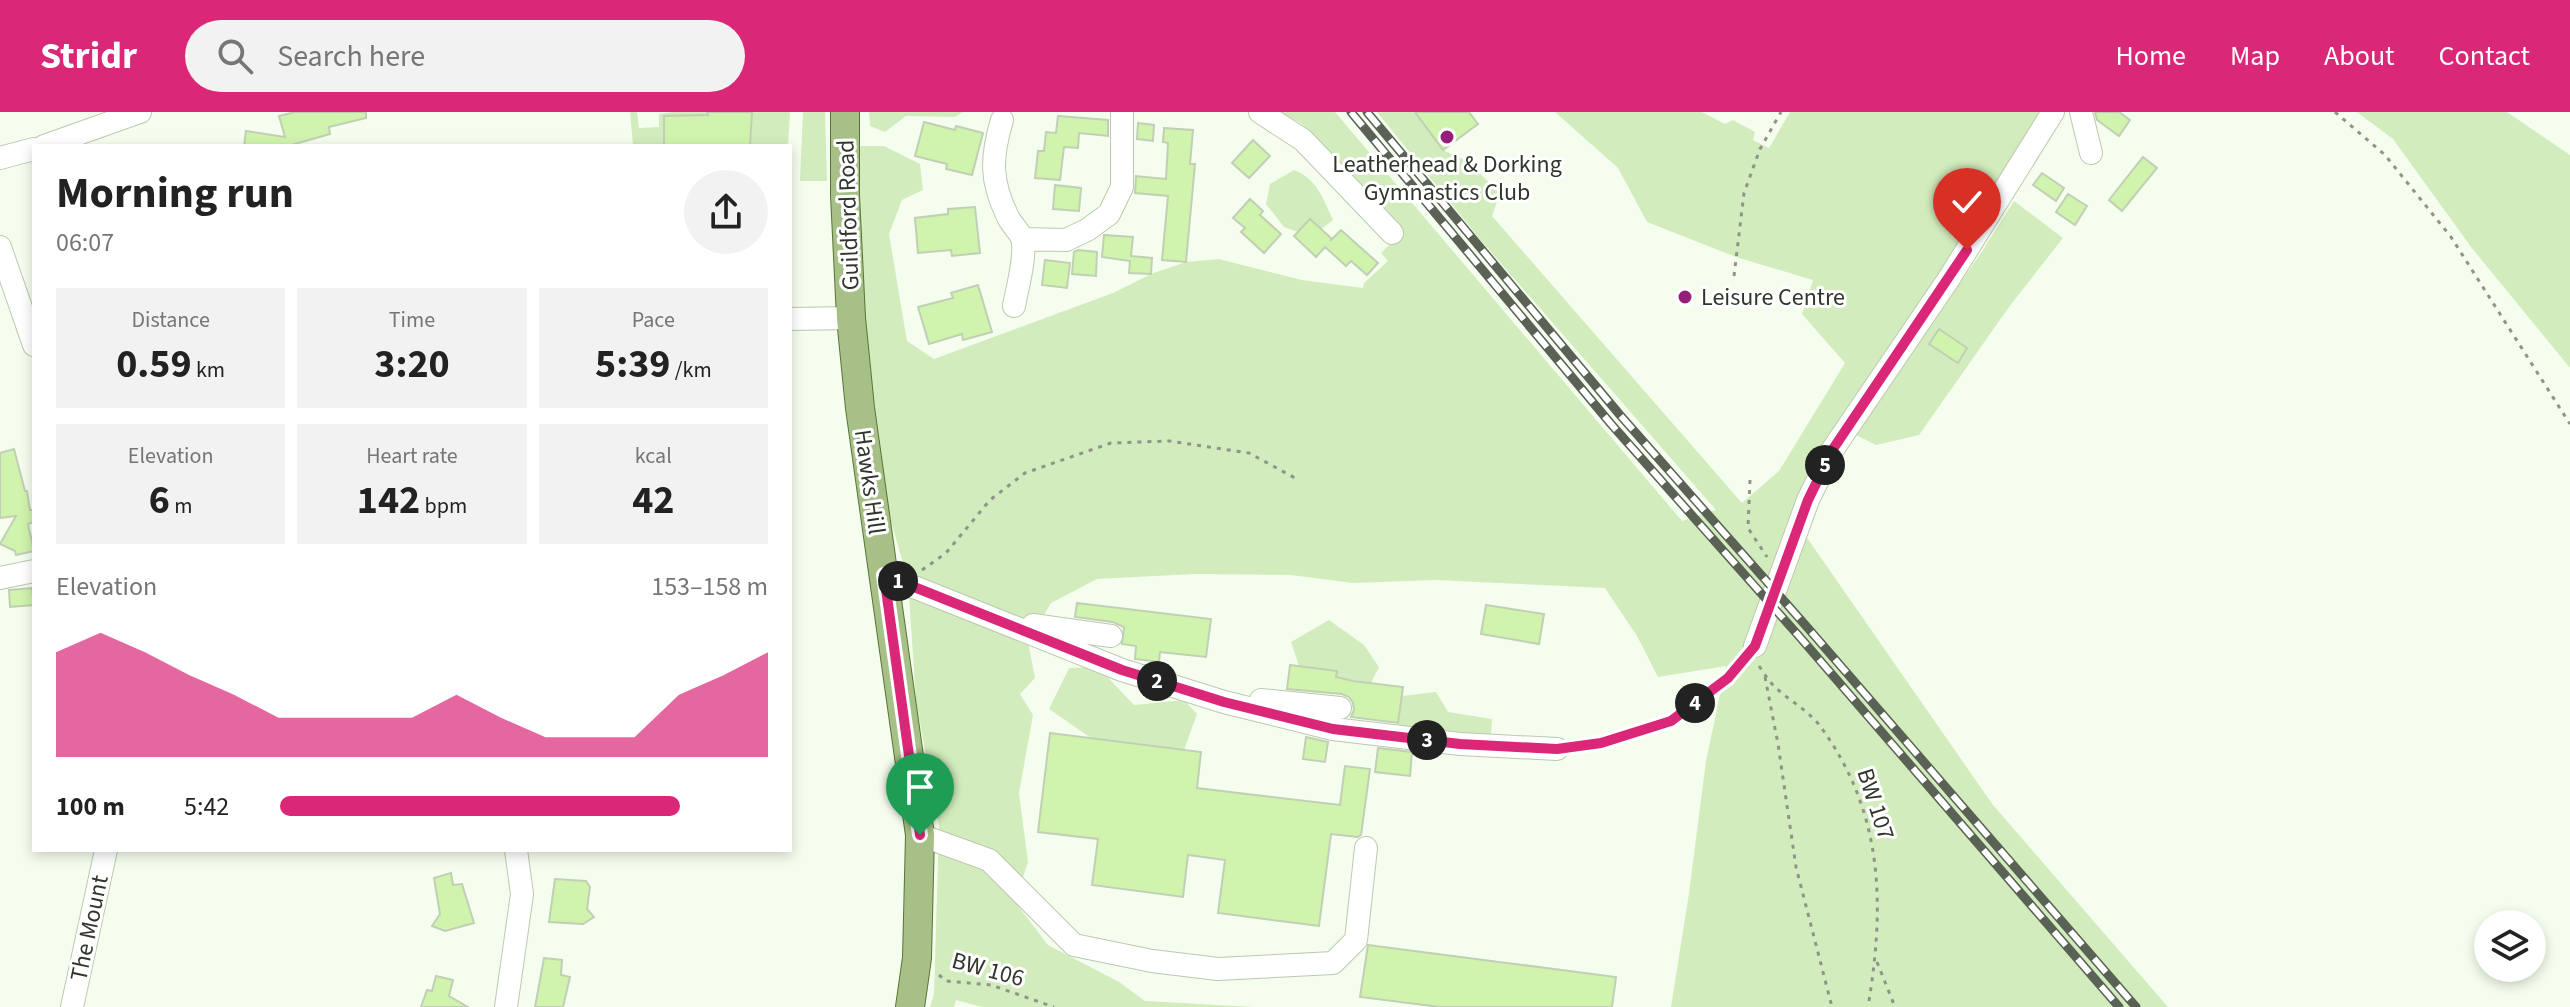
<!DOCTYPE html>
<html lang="en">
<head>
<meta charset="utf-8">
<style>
  body { margin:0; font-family:"Source Sans 3",sans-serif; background:#f2f2f2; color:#222; height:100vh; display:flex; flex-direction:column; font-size:30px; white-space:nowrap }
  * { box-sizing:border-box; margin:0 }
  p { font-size:26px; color:#767676 }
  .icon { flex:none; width:44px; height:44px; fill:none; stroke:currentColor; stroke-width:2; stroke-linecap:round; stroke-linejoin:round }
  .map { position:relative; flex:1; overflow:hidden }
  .details { position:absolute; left:32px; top:32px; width:760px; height:708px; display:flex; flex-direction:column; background:#fff; border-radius:0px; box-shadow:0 4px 12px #0003 }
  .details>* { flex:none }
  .controls { position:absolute; left:2474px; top:798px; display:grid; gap:16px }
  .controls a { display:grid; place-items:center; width:72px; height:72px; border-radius:50%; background:#fff; box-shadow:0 4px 12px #0003; font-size:40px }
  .pin { position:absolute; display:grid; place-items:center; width:68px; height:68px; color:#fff; margin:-82px -34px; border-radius:50% 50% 50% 0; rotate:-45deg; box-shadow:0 0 8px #0007 }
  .pin .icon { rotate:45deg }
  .km { position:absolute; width:40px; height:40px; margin:-20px; border-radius:50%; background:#222; color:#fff; font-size:22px; line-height:40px; text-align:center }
  .round { display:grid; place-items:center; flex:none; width:84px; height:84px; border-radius:42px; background:#f2f2f2 }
  .overview { display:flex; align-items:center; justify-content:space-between; height:136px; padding:0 24px }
  h1 { font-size:44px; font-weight:700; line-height:60px }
  .stats { display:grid; grid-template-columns:repeat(3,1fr); gap:12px; height:136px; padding:8px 24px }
  .stats div { display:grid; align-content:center; border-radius:0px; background:#f2f2f2; text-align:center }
  .stats b { font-size:40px; font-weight:700 }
  .stats small { font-size:22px; font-weight:400 }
  .stats p { font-size:22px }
  .chart { height:224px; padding:16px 24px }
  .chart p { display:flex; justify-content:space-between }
  .chart svg { width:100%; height:144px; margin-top:8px; fill:#db2777; opacity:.7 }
  ul { padding:0 24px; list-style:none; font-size:26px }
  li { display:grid; grid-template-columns:128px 96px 1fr; align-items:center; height:60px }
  li i { height:20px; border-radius:10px; background:#db2777 }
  header { display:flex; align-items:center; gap:48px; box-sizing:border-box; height:112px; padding:0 40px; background:#db2777; color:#fff }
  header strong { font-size:38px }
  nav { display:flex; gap:44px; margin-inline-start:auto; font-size:28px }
  .search { width:560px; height:72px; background:#f2f2f2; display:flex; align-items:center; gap:20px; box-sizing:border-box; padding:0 28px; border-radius:44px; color:#767676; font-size:30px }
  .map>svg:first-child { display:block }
  .green { fill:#d3ecbd }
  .building { fill:#d0f4ad; stroke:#c1cfb5; stroke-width:2 }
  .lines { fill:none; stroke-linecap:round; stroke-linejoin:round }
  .minor-casing { stroke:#bbc9af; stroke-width:24 }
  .major-casing { stroke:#577434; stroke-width:30 }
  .path { stroke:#8e9588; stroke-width:3; stroke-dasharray:4 6; stroke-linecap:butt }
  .minor { stroke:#fff; stroke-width:22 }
  .major { stroke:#a7c088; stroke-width:28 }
  .rail-casing { stroke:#5a6155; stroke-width:9 }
  .rail { stroke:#fff; stroke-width:6; stroke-dasharray:18; stroke-linecap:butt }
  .route-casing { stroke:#fff; stroke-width:16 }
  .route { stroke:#db2777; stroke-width:10 }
  .poi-dot { fill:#961e79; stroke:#fff; stroke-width:3 }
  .labels { text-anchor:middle; stroke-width:6; stroke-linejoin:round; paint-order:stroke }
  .poi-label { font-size:24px; fill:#30362b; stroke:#fff }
  .street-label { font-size:24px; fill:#30362b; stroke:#fff }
</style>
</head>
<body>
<header>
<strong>Stridr</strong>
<div class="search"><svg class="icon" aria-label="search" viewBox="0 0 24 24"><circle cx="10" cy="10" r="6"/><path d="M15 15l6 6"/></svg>Search here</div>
<nav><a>Home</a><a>Map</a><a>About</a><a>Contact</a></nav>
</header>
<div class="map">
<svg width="2570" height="895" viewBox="0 0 2570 895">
  <rect width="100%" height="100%" fill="#f5feee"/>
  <path class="green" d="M630 0H637L639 16 659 15V2L672 0H790L788 34H633Z
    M803 0H825L827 69H800Z
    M869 0H963L955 5 906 4 885 20 870 14Z
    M1280 0H1335L1682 409 1716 398 1483 131 1377 0H1415L1443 38 1467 49 1500 81 1492 104 1742 391 1779 359 1845 251 1802 202 1813 168 1736 145 1647 110 1618 56 1555 0H1702L1725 12 1733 8 1755 20 1753 28 1769 36 1790 0H2045L1902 222 1826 327 1790 412 1803 420 1993 693 2168 895H1671L1689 781 1706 649 1726 554 1658 565 1637 524 1605 476 1436 468 1353 471 1291 463 1194 462 1097 467 1051 491 1028 530 1035 566 1020 582 1033 603 1019 681 1028 750 1015 790 1048 833 1119 870 1145 889 1253 895H982L956 888 954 895H930L934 882 939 714 916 589 908 468 890 406 867 311 858 34H884L920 52 923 78 902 88 889 122 907 229 934 247 1113 181 1151 162 1186 150 1219 147 1302 168 1363 176 1364 171 1388 149 1381 141 1403 119 1302 12Z
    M2357 0H2507L2570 43V256L2471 135 2393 27Z
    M1294 58C1317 67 1323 86 1333 108L1321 117 1310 107 1298 120 1284 115 1266 92 1270 72Z
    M2014 89 2063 126 2009 195 1919 323 1876 333 1852 321 1981 141Z
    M1329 508 1364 533 1379 555 1371 571 1336 565 1337 559 1299 554 1291 530Z
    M1098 555 1134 593 1184 588 1197 602 1184 638 1091 626 1049 597 1069 556Z
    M1436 580 1448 600 1492 607 1491 624 1398 615 1402 584Z"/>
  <path class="building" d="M295 0H366V6L329 15 330 22 288 34H244L246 19 285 25 279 4Z
    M707 0H752L750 34H664V4L708 3Z
    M1415 0H1469L1478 12 1443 38Z
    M2095 0H2119L2130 8 2119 24 2097 8Z
    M1058 4 1108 8V24L1079 21 1078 36 1064 35 1060 68 1035 66 1038 39H1044L1046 20 1056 21Z
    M924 10 955 18 956 14 983 21 972 63 946 57 947 52 915 44Z
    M1138 11 1154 13 1153 29 1137 27Z
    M1164 16 1193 18 1190 52H1195L1186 150 1162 148 1168 84 1135 81 1136 64 1166 67 1168 31 1163 30Z
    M1253 28 1270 44 1249 66 1232 51Z
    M2143 45 2157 56 2122 99 2109 88Z
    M2042 61 2064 76 2056 89 2033 73Z
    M1055 73 1081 76 1079 99 1053 97Z
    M2068 82 2087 94 2075 113 2056 100Z
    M1250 87 1263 99 1260 103 1281 122 1264 141 1241 120 1245 116 1233 106Z
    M975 95 980 141 952 144 951 138 918 141 915 106 948 102V97Z
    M1310 107 1332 127 1330 129 1341 118 1378 151 1367 163 1351 149 1346 154 1325 135 1316 145 1294 124Z
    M1104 123 1133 125 1131 144 1152 146 1151 162 1129 161 1130 149 1102 145Z
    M1078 138 1097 140 1096 164 1072 162 1074 140Z
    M1045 148 1070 151 1067 176 1042 173Z
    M978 173 992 220 963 228 962 222 929 232 918 195 953 186 951 181Z
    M1939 217 1967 236 1958 251 1929 232Z
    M14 337 25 379H27L30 398H34V410L28 412 34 439 16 443 15 439 0 432 16 404 0 406V341Z
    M32 476 34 493 10 495 9 478Z
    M1077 491 1211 507 1206 545 1160 540 1159 550 1135 547 1136 534 1122 532 1124 515 1113 510 1075 505Z
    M1486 493 1544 502 1539 532 1481 522Z
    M1290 553 1337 559 1336 565 1353 569 1403 575 1398 611 1351 605 1354 598 1353 591 1349 585 1342 582 1287 577Z
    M1050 621 1201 640 1197 676 1340 693 1345 654 1370 657 1361 723 1358 725 1331 722 1319 814 1218 801 1225 748 1188 743 1183 785 1092 773 1098 727 1038 720Z
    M1306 625 1328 630 1325 650 1303 647Z
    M1378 636 1412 640 1410 664 1375 660Z
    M451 761 453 773 462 772 474 811 445 819 432 814 440 802 434 766Z
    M555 767 586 769 590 775 587 797 594 805 583 812 549 810Z
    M1368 833 1616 865 1612 895H1440L1360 885Z
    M544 846 562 848 561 863 570 865 563 895H535Z
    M436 864 453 868 449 884 468 895H421L427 878 432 879Z"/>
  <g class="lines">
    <g class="minor-casing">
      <path id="minor" d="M1260 0 1303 28 1392 121
        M2081 0 2091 41
        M1002 8C991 45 990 69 1008 105 1011 112 1019 119 1022 126 1027 142 1017 177 1014 194
        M44 34 140 0
        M0 46 34 37
        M1022 127 1066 128 1087 118 1109 102 1122 75V0
        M0 135 34 233
        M790 207 851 206
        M884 463 1122 558 1224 590 1333 617 1460 632 1557 637
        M0 466 34 459
        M1033 513 1111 524
        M1755 534 1808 388 1833 337 1948 168 2053 0
        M1261 588 1340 596
        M920 723 989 748 1074 833 1152 849 1218 857 1333 851 1356 828 1366 736
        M72 895 106 738
        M506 895 522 782 516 738"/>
    </g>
    <g class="major-casing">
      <path id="major" d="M845 0V83L851 206 860 296 920 723 917 846 910 895"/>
    </g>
    <path class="path" d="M2335 0 2385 43 2451 125 2570 312
      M1734 164 1744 81 1760 37 1781 0
      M1750 368 1748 416 1767 445
      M922 458 946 441 990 388 1025 361 1111 331 1169 329 1249 341 1295 366
      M1759 554C1764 561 1768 568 1774 574 1788 588 1808 598 1820 614 1884 701 1885 793 1868 895
      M1765 565 1778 632 1796 755 1832 895
      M1576 634 1601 631 1671 609 1728 566 1742 549
      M1877 850 1895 895
      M939 863 946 869 991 873 1054 895"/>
    <use href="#minor" class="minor"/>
    <use href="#major" class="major"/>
    <g class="rail-casing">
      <path id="rail" d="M1351 0 1611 312 1798 523 2119 895
        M1367 0 1620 303 1807 515 2136 895"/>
    </g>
    <use href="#rail" class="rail"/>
  </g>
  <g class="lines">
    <g class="route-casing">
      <path id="route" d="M920 723 884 463 1122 558 1224 590 1333 617 1460 632 1557 637 1601 631 1671 609 1728 566 1755 534 1808 388 1833 337 1967 138"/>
    </g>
    <use href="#route" class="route"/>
  </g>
  <g class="poi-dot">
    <circle cx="1447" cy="25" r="8"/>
    <circle cx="1685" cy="185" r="8"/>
  </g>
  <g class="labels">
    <g class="poi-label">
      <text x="1447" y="60">Leatherhead &amp; Dorking<tspan x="1447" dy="28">Gymnastics Club</tspan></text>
      <text x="1701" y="193" text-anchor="start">Leisure Centre</text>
    </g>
    <g class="street-label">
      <text transform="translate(848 103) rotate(-92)" y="8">Guildford Road</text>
      <text transform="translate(870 370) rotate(82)" y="8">Hawks Hill</text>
      <text transform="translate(1876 692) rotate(72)" y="8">BW 107</text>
      <text transform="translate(89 816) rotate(-78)" y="8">The Mount</text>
      <text transform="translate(988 857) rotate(15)" y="8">BW 106</text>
    </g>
  </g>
</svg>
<div class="controls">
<a><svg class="icon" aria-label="layers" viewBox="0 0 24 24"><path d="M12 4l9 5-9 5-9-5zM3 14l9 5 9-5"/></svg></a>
</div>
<div class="pin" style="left:920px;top:723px;background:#1e9e55"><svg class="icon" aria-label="arrive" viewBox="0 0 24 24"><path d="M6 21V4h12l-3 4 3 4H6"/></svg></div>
<div class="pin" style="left:1967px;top:138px;background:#d93025"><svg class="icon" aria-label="check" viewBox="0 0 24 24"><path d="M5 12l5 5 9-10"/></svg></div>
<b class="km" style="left:898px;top:469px">1</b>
<b class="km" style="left:1157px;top:569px">2</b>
<b class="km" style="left:1427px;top:628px">3</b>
<b class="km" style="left:1695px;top:591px">4</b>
<b class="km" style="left:1825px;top:353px">5</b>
<section class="details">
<div class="overview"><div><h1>Morning run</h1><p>06:07</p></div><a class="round"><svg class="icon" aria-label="share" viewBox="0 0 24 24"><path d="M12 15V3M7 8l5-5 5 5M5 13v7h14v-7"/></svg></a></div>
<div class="stats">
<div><p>Distance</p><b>0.59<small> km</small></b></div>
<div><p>Time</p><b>3:20</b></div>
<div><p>Pace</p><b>5:39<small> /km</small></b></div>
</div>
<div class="stats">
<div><p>Elevation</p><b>6<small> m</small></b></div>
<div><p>Heart rate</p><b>142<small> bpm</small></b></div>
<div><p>kcal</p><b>42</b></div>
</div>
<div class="chart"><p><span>Elevation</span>153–158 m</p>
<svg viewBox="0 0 160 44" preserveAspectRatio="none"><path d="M0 44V12L10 6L20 12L30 19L40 25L50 32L60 32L70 32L80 32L90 25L100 32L110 38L120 38L130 38L140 25L150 19L160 12V44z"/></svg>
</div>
<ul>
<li><b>100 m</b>5:42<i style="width:82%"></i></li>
</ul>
</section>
</div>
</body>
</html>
